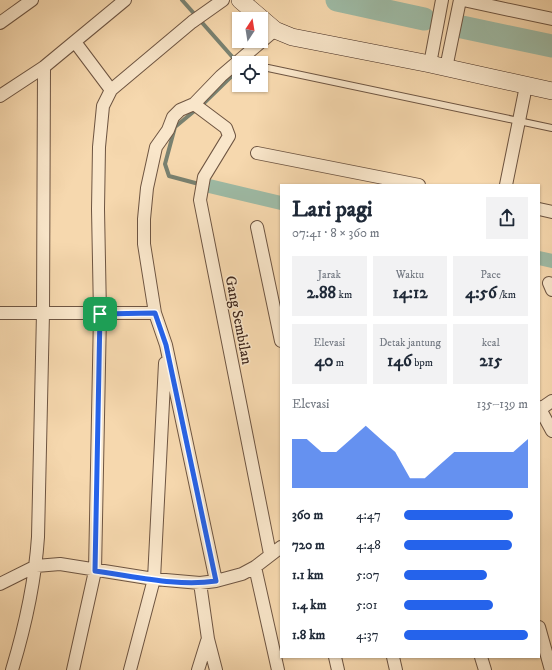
<!DOCTYPE html>
<html lang="id">
<head>
<meta charset="utf-8">
<style>
  body { margin:0; font-family:"IM FELL DW Pica",serif; background:#f2f2f3; color:#1f2937; height:100vh; display:flex; flex-direction:column; font-size:15px; white-space:nowrap }
  * { box-sizing:border-box; margin:0 }
  p { font-size:13px; color:#747a83 }
  .icon { flex:none; width:22px; height:22px; fill:none; stroke:currentColor; stroke-width:2; stroke-linecap:round; stroke-linejoin:round }
  .map { position:relative; flex:1; overflow:hidden }
  .side { position:absolute; left:280px; top:184px; width:260px; height:474px; display:flex; flex-direction:column; background:#fff; border-radius:0px; box-shadow:0 1px 3px #0004 }
  .side>* { flex:none }
  .needle { width:26px; rotate:12deg }
  .tools { position:absolute; left:232px; top:12px; display:grid; gap:8px }
  .tools a { display:grid; place-items:center; width:36px; height:36px; border-radius:0px; background:#fff; box-shadow:0 1px 3px #0004; font-size:20px }
  .pin { position:absolute; display:grid; place-items:center; width:34px; height:34px; color:#fff; margin:-17px; border-radius:8px; box-shadow:0 2px 6px #0006 }
  .round { display:grid; place-items:center; flex:none; width:42px; height:42px; border-radius:0px; background:#f2f2f3 }
  .overview { display:flex; align-items:center; justify-content:space-between; height:68px; padding:0 12px }
  h1 { font-size:22px; font-weight:700; line-height:30px }
  .metrics { display:grid; grid-template-columns:repeat(3,1fr); gap:6px; height:68px; padding:4px 12px }
  .metrics div { display:grid; align-content:center; border-radius:0px; background:#f2f2f3; text-align:center }
  .metrics b { font-size:17px; font-weight:700 }
  .metrics small { font-size:11px; font-weight:400 }
  .metrics p { font-size:11px }
  .chart { height:112px; padding:8px 12px }
  .chart p { display:flex; justify-content:space-between }
  .chart svg { width:100%; height:72px; margin-top:4px; fill:#2563eb; opacity:.7 }
  ul { padding:0 12px; list-style:none; font-size:13px }
  li { display:grid; grid-template-columns:64px 48px 1fr; align-items:center; height:30px }
  li i { height:10px; border-radius:5px; background:#2563eb }
  .map>svg:first-child { display:block }
  .lines { fill:none; stroke-linecap:round; stroke-linejoin:round }
  .stream { stroke:#798170; stroke-width:4 }
  .canal { stroke:#9ebba6; stroke-width:14 }
  .river { stroke:#9ebba6; stroke-width:23 }
  .service-casing { stroke:#6e5542; stroke-width:8 }
  .minor-casing { stroke:#6e5542; stroke-width:14 }
  .secondary-casing { stroke:#41291e; stroke-width:18 }
  .service { stroke:#f9e6ca; stroke-width:6 }
  .minor { stroke:#f9e6ca; stroke-width:12 }
  .secondary { stroke:#f9e6ca; stroke-width:17 }
  .route-casing { stroke:#fff; stroke-width:8 }
  .route { stroke:#2563eb; stroke-width:5 }
  .labels { text-anchor:middle; stroke-width:3; stroke-linejoin:round; paint-order:stroke }
  .street-label { font-size:15px; fill:#41291e; stroke:#f9e6ca }
</style>
</head>
<body>
<div class="map">
<svg width="552" height="670" viewBox="0 0 552 670">
  <rect width="100%" height="100%" fill="#f6d8ae"/>
  <filter id="stains"><feTurbulence type="fractalNoise" baseFrequency=".005" numOctaves="4"/><feColorMatrix values="0 0 0 0 .2 0 0 0 0 .09 0 0 0 0 .02 0 0 0 .5 -.17"/></filter>
  <radialGradient id="worn" r=".72"><stop offset=".6" stop-color="#630" stop-opacity="0"/><stop offset="1" stop-color="#630" stop-opacity=".3"/></radialGradient>
  <g class="lines">
    <path class="stream" d="M182 0 236 61
      M199 184 169 176 165 164 175 127 204 103 239 69"/>
    <path class="canal" d="M205 185 281 203
      M539 258 552 261"/>
    <path class="river" d="M337 0 424 19
      M462 27 552 46"/>
    <g class="service-casing">
      <path id="service" d="M268 68 552 128"/>
    </g>
    <g class="minor-casing">
      <path id="minor" d="M463 0 552 19
        M0 23 32 0
        M75 42 111 90
        M430 64 442 0
        M446 68 460 0
        M0 96 44 67 125 0
        M194 104 226 128 229 136 204 177 200 200 270 554
        M257 153 419 185
        M506 185 526 86
        M539 209 552 212
        M257 227 281 341
        M549 283 552 290
        M0 313H155
        M539 407 552 431
        M539 410 552 401
        M255 567 278 670
        M216 581 166 345 155 313 144 244V219L147 188 156 147 168 130 173 117 180 110 194 104 221 76 275 30
        M200 583 208 639 216 670
        M0 584 36 566 60 564 154 579 200 583 216 581 242 574 255 567 281 547
        M539 627 551 670
        M335 657 338 670
        M393 657 396 670
        M481 657 485 670
        M12 670C25 627 35 582 38 537L43 313 44 67
        M73 670 95 571 100 314 98 209 99 147 103 106 111 90 192 22 223 0
        M130 670 154 579 165 363
        M198 670 207 641"/>
    </g>
    <g class="secondary-casing">
      <path id="secondary" d="M240 0 275 30 292 37 430 64 552 91"/>
    </g>
    <use href="#service" class="service"/>
    <use href="#minor" class="minor"/>
    <use href="#secondary" class="secondary"/>
  </g>
  <g class="lines">
    <g class="route-casing">
      <path id="route" d="M155 313 166 345 216 581C177 587 134 576 95 571L100 314Z"/>
    </g>
    <use href="#route" class="route"/>
  </g>
  <g class="labels">
    <g class="street-label">
      <text transform="translate(239 320) rotate(79)" y="5">Gang Sembilan</text>
    </g>
  </g>
  <rect width="100%" height="100%" filter="url(#stains)"/>
  <rect width="100%" height="100%" fill="url(#worn)"/>
</svg>
<div class="tools">
<a><svg class="needle" viewBox="-14 -14 28 28"><path d="M0-13l5 13h-10z" fill="#e53935"/><path d="M0 13l5-13h-10z" fill="#747a83"/></svg></a>
<a><svg class="icon" aria-label="locate" viewBox="0 0 24 24"><circle cx="12" cy="12" r="6"/><path d="M12 2v4M12 18v4M2 12h4M18 12h4"/></svg></a>
</div>
<div class="pin" style="left:100px;top:314px;background:#1e9e55"><svg class="icon" aria-label="arrive" viewBox="0 0 24 24"><path d="M6 21V4h12l-3 4 3 4H6"/></svg></div>
<section class="side">
<div class="overview"><div><h1>Lari pagi</h1><p>07:41 · 8 × 360 m</p></div><a class="round"><svg class="icon" aria-label="share" viewBox="0 0 24 24"><path d="M12 15V3M7 8l5-5 5 5M5 13v7h14v-7"/></svg></a></div>
<div class="metrics">
<div><p>Jarak</p><b>2.88<small> km</small></b></div>
<div><p>Waktu</p><b>14:12</b></div>
<div><p>Pace</p><b>4:56<small> /km</small></b></div>
</div>
<div class="metrics">
<div><p>Elevasi</p><b>40<small> m</small></b></div>
<div><p>Detak jantung</p><b>146<small> bpm</small></b></div>
<div><p>kcal</p><b>215</b></div>
</div>
<div class="chart"><p><span>Elevasi</span>135–139 m</p>
<svg viewBox="0 0 160 44" preserveAspectRatio="none"><path d="M0 44V14L10 14L20 22L30 22L40 14L50 6L60 14L70 22L80 38L90 38L100 30L110 22L120 22L130 22L140 22L150 22L160 14V44z"/></svg>
</div>
<ul>
<li><b>360 m</b>4:47<i style="width:88%"></i></li>
<li><b>720 m</b>4:48<i style="width:87%"></i></li>
<li><b>1.1 km</b>5:07<i style="width:67%"></i></li>
<li><b>1.4 km</b>5:01<i style="width:72%"></i></li>
<li><b>1.8 km</b>4:37<i style="width:100%"></i></li>
</ul>
</section>
</div>
</body>
</html>
